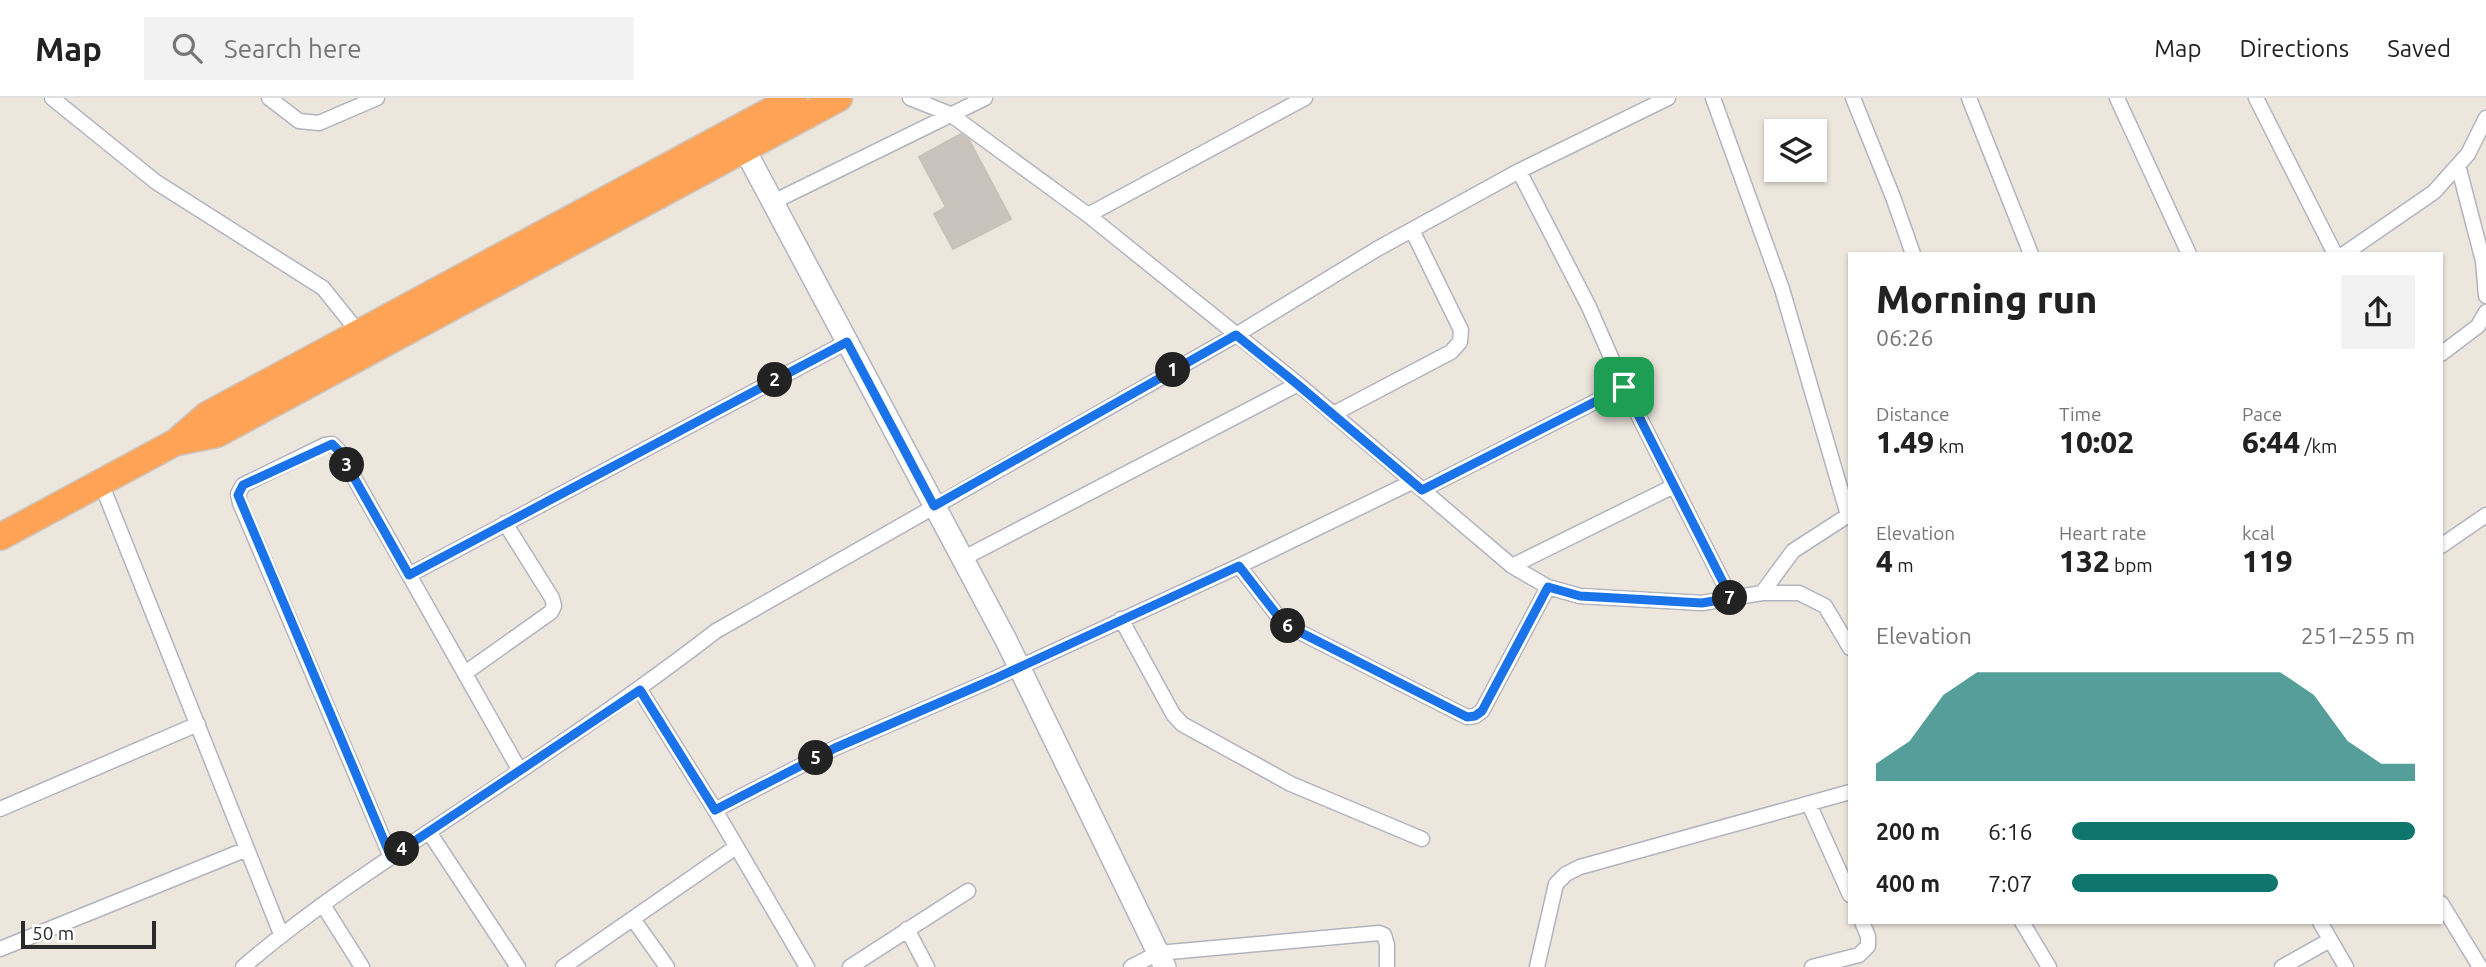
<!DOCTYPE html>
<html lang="en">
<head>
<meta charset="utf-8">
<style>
  body { margin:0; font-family:Ubuntu,sans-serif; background:#f2f2f2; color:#222; height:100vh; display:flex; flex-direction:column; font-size:26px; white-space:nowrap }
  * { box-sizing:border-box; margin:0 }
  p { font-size:23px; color:#767676 }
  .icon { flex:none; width:38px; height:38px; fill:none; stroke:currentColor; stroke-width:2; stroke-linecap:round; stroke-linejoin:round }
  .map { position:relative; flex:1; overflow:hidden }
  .details { position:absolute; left:1848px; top:154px; width:595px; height:672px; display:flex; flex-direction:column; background:#fff; border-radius:0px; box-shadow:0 2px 5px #0004 }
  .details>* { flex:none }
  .controls { position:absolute; left:1764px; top:21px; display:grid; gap:14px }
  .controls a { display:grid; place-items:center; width:63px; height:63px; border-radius:0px; background:#fff; box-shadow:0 2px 5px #0004; font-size:35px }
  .scale { position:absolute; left:21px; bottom:18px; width:135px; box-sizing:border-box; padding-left:7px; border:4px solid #2b2b2b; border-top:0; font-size:19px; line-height:24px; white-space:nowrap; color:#2b2b2b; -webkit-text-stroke:5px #fff; paint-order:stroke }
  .pin { position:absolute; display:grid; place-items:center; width:60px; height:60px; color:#fff; margin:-30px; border-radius:14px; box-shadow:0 4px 10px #0006 }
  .km { position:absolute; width:35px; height:35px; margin:-18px; border-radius:50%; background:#222; color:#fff; font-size:19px; line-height:35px; text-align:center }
  .round { display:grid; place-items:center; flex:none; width:74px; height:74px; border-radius:0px; background:#f2f2f2 }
  .head { display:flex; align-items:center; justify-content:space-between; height:119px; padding:0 28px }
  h1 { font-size:38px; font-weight:800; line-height:52px }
  .stats { display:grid; grid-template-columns:repeat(3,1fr); gap:10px; height:119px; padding:7px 28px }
  .stats div { display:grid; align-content:center }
  .stats b { font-size:30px; font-weight:800 }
  .stats small { font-size:19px; font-weight:400 }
  .stats p { font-size:19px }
  .chart { height:196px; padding:14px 28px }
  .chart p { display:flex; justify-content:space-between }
  .chart svg { width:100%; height:126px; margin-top:7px; fill:#0f766e; opacity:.7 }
  ul { padding:0 28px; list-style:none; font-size:23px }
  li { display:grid; grid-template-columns:112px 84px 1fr; align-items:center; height:52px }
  li i { height:18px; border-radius:9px; background:#0f766e }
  header { display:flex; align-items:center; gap:42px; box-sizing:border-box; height:98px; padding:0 35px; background:#fff; border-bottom:2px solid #e0e0e0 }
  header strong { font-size:33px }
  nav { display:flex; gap:38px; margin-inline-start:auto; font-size:24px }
  .search { width:490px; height:63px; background:#f2f2f2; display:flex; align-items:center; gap:18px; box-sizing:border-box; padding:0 24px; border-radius:0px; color:#767676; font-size:26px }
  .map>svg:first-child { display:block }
  .building { fill:#c8c3bc; stroke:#c8c2b6; stroke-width:2 }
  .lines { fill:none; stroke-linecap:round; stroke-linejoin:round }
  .street-casing { stroke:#b1b3bf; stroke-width:17 }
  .secondary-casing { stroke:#b1b3bf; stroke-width:24 }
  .highway-casing { stroke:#c8c8c8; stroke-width:29 }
  .street { stroke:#fff; stroke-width:14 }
  .secondary { stroke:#fff; stroke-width:21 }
  .highway { stroke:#ffa356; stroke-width:26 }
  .route-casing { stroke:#fff; stroke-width:14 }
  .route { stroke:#1a73e8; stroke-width:9 }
</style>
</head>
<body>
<header>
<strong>Map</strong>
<div class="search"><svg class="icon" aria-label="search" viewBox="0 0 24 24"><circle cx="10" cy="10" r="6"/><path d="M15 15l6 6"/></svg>Search here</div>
<nav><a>Map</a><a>Directions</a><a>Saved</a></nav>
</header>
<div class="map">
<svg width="2486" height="869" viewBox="0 0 2486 869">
  <rect width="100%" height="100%" fill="#ede6dd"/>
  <path class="building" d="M961 36 969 42 1011 121 953 151 934 116 946 109 919 59Z"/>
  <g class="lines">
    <g class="street-casing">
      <path id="street" d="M52 0 156 84 323 190 359 235
        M269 0 299 23 319 25 377 0
        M910 0 950 16 1088 117 1298 286 1512 468 1548 489 1580 498 1702 505 1762 495H1799L1825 508 1850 550
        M1713 0 1782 191 1848 417
        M1853 0 1893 99 1913 156
        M1969 0 2031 156
        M2117 0 2189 156
        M2256 0 2335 156
        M2458 67 2483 163 2486 198
        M1519 73 1589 209 1624 289 1731 500
        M773 104 985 0
        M1088 117 1305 0
        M2344 156 2434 94 2468 56 2486 20
        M2441 256 2478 228 2486 214
        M1333 316 1451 254 1460 244 1461 232 1412 132
        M101 385 281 836
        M1422 392 1624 289
        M2441 448 2486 417
        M962 461 1298 286
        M1239 468 1284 526 1467 619 1475 618 1482 613 1548 489
        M1512 468 1674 388
        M409 477 847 244
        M1762 495 1793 453 1850 416
        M1121 521 1173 616 1182 626 1291 686 1422 741
        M465 575 551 514 554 508 552 500 505 425
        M640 592 715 712 807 869
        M1809 706 1850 797
        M0 711 198 626
        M715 712 835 650 994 581 1239 468 1412 384
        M429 734 518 869
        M391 759 240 405 238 396 243 387 325 347 332 346 339 353 520 673
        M2441 805 2480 869
        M323 807 362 869
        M633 821 667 869
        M2022 824 2049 869
        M2320 824 2346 869
        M907 831 927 869
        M0 851 247 751
        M243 869C314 808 394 757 472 705 555 650 637 594 716 533L1236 237 1377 151 1519 73 1668 0
        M563 869 736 749
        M850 869 968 793
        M1131 869 1158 855 1379 835 1384 837 1387 847V869
        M1537 869 1556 786 1566 776 1580 769 1850 694
        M1812 869 1859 857 1868 848V838L1862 824
        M2282 869 2330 842"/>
    </g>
    <g class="secondary-casing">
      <path id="secondary" d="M745 52 1006 542 1165 869"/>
    </g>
    <g class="highway-casing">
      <path id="highway" d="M178 344 217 336 839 0
        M0 439 176 344 207 317 794 0"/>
    </g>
    <use href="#street" class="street"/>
    <use href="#secondary" class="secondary"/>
    <use href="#highway" class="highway"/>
  </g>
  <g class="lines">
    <g class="route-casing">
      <path id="route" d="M1236 237 1297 286 1422 392 1624 289 1731 500 1702 505 1580 498 1548 489 1482 613 1475 618 1467 619 1284 526 1239 468 994 581 835 650 715 712 640 592 391 759 238 397 243 387 332 346 339 353 409 477 847 244 934 408Z"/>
    </g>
    <use href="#route" class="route"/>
  </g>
</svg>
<div class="controls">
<a><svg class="icon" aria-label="layers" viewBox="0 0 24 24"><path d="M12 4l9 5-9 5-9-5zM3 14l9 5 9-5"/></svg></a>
</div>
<div class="scale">50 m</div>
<div class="pin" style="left:1624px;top:289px;background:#1e9e55"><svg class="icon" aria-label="arrive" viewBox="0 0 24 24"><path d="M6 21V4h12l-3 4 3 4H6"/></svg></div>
<b class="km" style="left:1173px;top:272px">1</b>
<b class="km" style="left:775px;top:282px">2</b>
<b class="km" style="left:347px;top:367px">3</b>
<b class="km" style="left:402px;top:751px">4</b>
<b class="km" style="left:816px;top:660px">5</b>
<b class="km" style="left:1288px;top:528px">6</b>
<b class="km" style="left:1730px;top:500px">7</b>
<section class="details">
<div class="head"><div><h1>Morning run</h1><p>06:26</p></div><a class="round"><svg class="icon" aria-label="share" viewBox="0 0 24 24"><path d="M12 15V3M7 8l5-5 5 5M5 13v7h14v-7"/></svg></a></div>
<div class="stats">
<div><p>Distance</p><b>1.49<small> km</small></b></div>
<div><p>Time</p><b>10:02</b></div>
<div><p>Pace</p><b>6:44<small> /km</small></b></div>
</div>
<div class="stats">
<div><p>Elevation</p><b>4<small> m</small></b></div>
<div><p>Heart rate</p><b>132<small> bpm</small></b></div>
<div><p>kcal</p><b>119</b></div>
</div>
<div class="chart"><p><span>Elevation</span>251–255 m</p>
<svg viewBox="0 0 160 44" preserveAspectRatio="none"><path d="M0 44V38L10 30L20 14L30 6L40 6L50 6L60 6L70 6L80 6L90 6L100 6L110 6L120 6L130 14L140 30L150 38L160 38V44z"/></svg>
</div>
<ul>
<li><b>200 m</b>6:16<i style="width:100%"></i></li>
<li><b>400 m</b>7:07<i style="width:60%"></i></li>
</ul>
</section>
</div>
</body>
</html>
